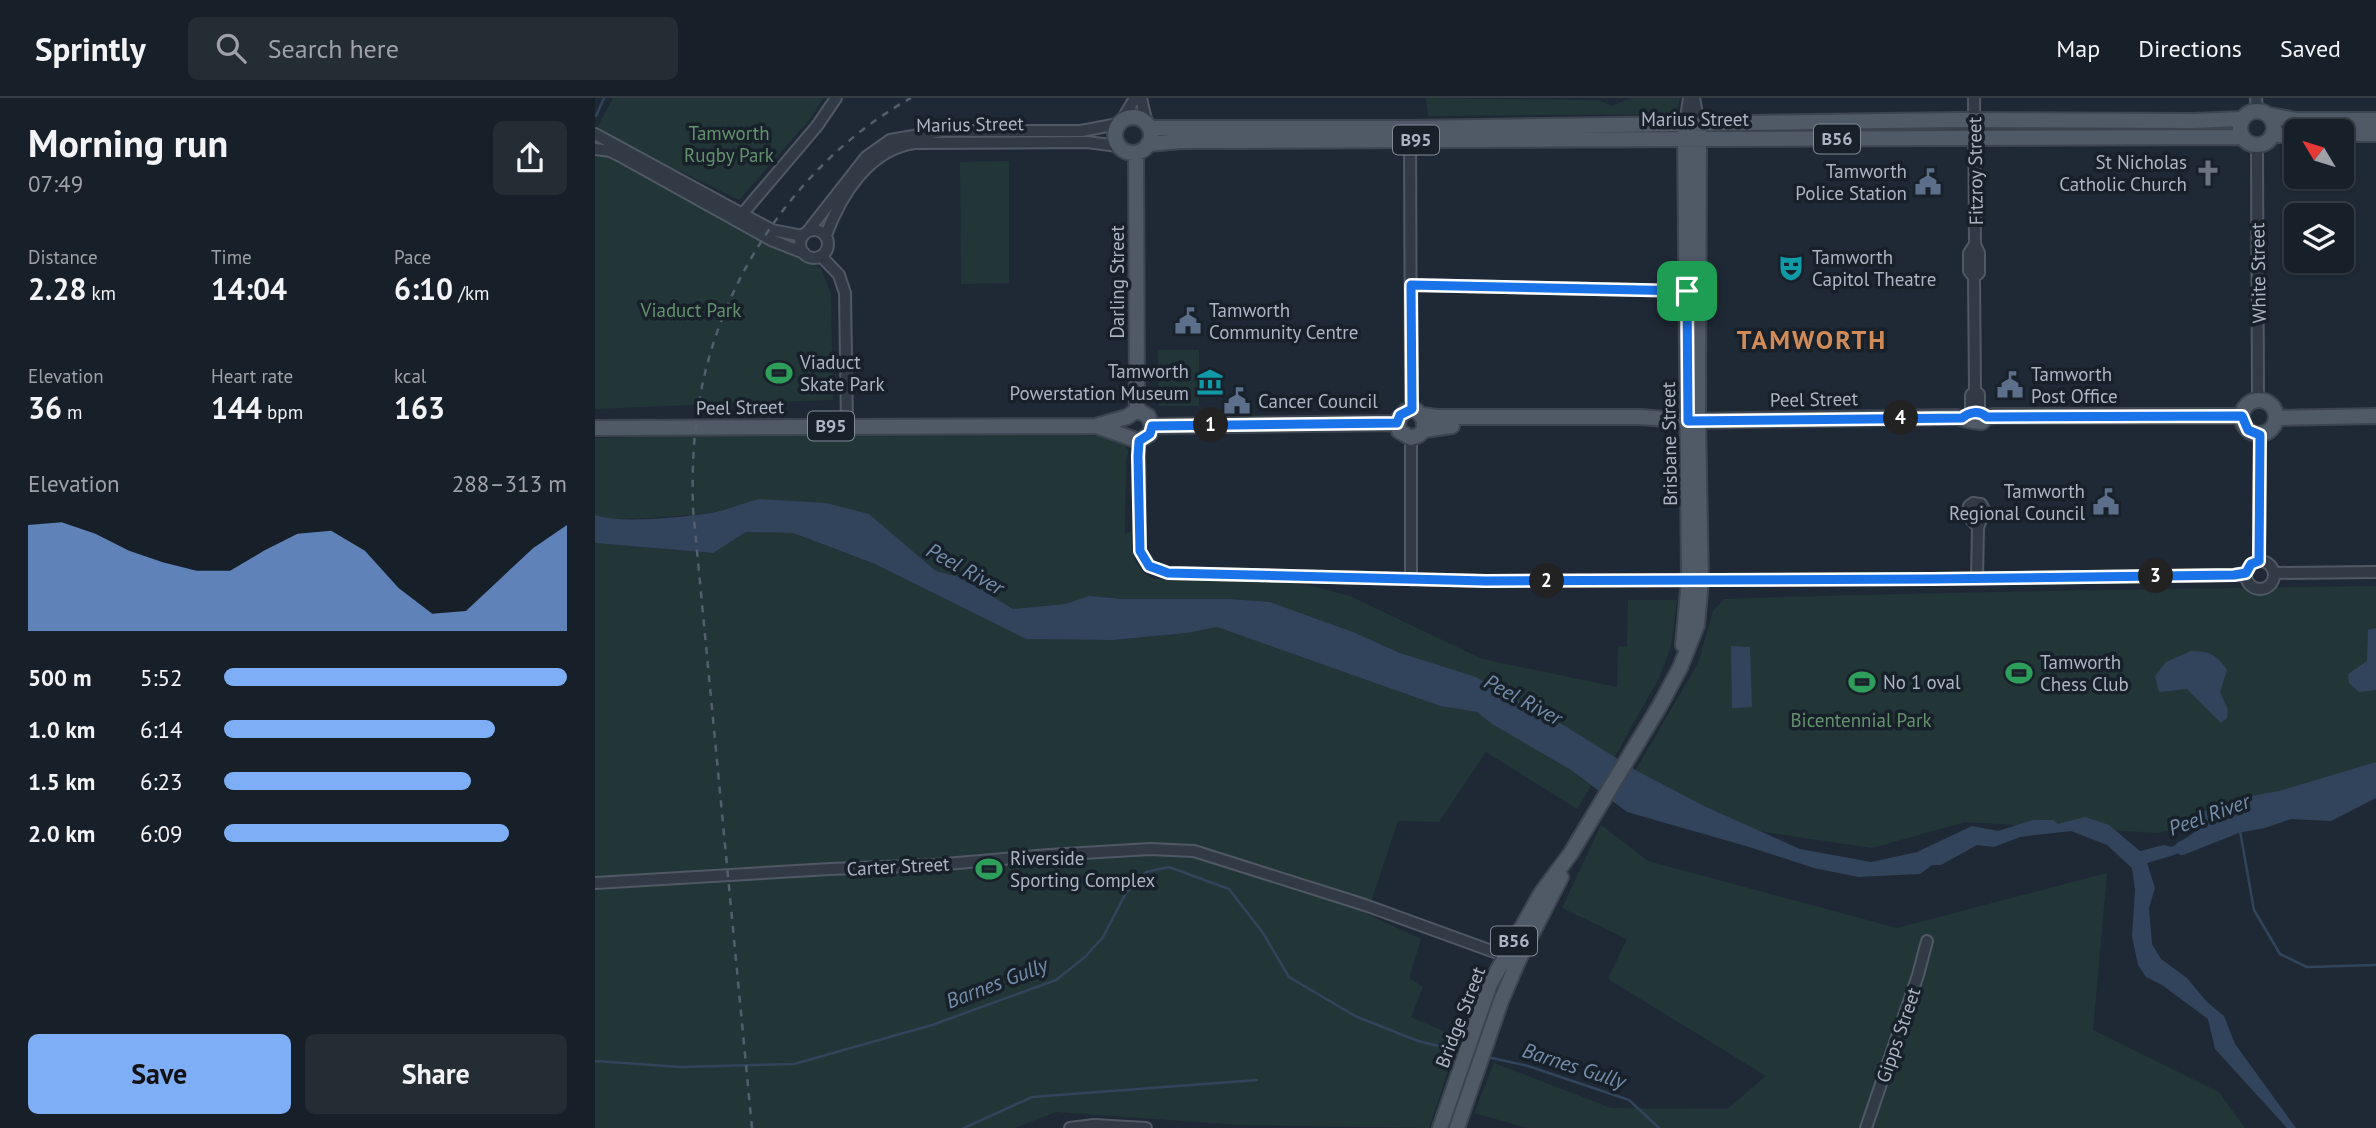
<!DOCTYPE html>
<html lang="en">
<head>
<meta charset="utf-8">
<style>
  body { margin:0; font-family:"PT Sans",sans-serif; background:#242c34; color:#f1f3f6; height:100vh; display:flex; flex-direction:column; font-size:26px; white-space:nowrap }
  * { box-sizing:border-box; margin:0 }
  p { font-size:23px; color:#9ea2a8 }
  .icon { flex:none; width:38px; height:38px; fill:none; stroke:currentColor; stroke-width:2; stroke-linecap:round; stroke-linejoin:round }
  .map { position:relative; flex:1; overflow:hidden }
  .drawer { display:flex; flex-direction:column; background:#171f28; width:595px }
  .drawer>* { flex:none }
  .needle { width:46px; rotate:308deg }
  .tools { position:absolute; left:1689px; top:21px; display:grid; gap:14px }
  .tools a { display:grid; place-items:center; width:70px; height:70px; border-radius:10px; background:#171f28; box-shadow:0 2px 5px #0004,0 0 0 2px #363d45; font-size:35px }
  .pin { position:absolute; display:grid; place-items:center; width:60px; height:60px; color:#fff; margin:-30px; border-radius:14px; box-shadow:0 4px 10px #0006 }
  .km { position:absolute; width:35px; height:35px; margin:-18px; border-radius:50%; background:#222; color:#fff; font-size:19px; line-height:35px; text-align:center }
  .round { display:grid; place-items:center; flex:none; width:74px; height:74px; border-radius:10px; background:#242c34 }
  .overview { display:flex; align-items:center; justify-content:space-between; height:119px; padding:0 28px }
  h1 { font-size:38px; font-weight:800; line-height:52px }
  .metrics { display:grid; grid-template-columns:repeat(3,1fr); gap:10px; height:119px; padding:7px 28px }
  .metrics div { display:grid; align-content:center }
  .metrics b { font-size:30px; font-weight:800 }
  .metrics small { font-size:19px; font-weight:400 }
  .metrics p { font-size:19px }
  .chart { height:196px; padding:14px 28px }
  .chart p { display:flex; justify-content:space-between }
  .chart svg { width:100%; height:126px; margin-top:7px; fill:#7eaef6; opacity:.7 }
  .cta { display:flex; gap:14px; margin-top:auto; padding:14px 28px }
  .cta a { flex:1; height:80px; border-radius:10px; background:#7eaef6; color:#111; font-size:28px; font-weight:800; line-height:80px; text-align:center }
  .cta a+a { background:#242c34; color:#f1f3f6 }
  ul { padding:0 28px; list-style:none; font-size:23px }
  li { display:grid; grid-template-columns:112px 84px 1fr; align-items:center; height:52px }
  li i { height:18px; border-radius:9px; background:#7eaef6 }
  header { display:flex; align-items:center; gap:42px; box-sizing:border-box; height:98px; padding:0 35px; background:#171f28; border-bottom:2px solid #363d45 }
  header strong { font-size:33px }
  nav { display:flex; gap:38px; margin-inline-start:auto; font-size:24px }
  .search { width:490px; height:63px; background:#242c34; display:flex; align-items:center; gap:18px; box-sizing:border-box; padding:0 24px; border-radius:10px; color:#9ea2a8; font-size:26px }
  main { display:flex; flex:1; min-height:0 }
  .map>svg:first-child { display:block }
  .green { fill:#223637 }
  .water { fill:#32445c }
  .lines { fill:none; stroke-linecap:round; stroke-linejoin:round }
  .stream { stroke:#32445c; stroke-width:2.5 }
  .river { stroke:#32445c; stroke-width:14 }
  .minor-casing { stroke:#505864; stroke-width:14 }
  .major-casing { stroke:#3c444f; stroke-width:18 }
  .minor { stroke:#323a45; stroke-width:10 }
  .major { stroke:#505966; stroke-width:14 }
  .rail { stroke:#545f6d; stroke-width:2.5; stroke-dasharray:7 7; stroke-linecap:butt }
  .route-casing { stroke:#fff; stroke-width:14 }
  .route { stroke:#1a73e8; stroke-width:9 }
  .labels { text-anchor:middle; stroke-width:7; stroke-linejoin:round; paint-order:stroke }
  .shield { fill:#18202a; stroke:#808895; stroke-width:2 }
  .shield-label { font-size:18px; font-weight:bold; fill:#acb5c3 }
  .street-label { font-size:19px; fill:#acb5c3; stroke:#18202a }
  .park-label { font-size:19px; fill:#64926e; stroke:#18202a }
  .poi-label { font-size:19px; fill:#acb5c3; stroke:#18202a; text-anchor:start }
  .water-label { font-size:21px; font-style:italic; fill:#748dab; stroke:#18202a }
  .district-label { font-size:26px; font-weight:bold; letter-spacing:2px; fill:#d18b59; stroke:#18202a }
</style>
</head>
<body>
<header>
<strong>Sprintly</strong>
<div class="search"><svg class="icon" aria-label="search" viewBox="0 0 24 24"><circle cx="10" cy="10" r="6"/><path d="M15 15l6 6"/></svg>Search here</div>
<nav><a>Map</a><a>Directions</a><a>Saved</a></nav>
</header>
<main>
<section class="drawer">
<div class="overview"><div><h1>Morning run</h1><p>07:49</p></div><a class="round"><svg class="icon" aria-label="share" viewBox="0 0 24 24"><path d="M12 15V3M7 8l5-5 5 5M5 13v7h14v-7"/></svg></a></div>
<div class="metrics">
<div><p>Distance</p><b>2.28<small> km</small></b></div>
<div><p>Time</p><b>14:04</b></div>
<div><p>Pace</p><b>6:10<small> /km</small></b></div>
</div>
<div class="metrics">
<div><p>Elevation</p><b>36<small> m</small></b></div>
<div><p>Heart rate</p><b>144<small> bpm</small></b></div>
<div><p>kcal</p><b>163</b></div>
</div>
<div class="chart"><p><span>Elevation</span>288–313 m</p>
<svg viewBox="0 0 160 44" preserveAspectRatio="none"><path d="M0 44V7L10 6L20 10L30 16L40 20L50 23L60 23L70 16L80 10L90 9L100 16L110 29L120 38L130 37L140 26L150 15L160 7V44z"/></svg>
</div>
<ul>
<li><b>500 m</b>5:52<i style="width:100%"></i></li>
<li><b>1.0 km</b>6:14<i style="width:79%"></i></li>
<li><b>1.5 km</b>6:23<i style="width:72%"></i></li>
<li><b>2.0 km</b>6:09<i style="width:83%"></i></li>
</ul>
<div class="cta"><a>Save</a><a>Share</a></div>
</section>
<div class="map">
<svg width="1781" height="1030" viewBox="0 0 1781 1030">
  <rect width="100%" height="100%" fill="#1f2935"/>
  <path class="green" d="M18 0H229L216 20 144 102 1 32Z
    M831 0 1003 2 1017 8 1036 0H1085L1081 16 833 18Z
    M0 55H4C79 90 149 138 226 170L236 196 238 302 181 304 173 308 171 304 0 311Z
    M414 63V185L366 186 365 64Z
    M563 252H604V308H564Z
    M249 333 518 338 524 341 534 353 531 363 530 436 537 433C536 455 538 470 559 481L666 482 712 487 755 498 887 561 1022 589 1023 549 1032 548 1033 502H1082L1076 548 1064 580 1019 660 970 628 758 534 675 504 635 501H529L494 498 470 506 418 511 368 480 341 473 274 416 164 401 117 415 57 420 10 421 0 417V340Z
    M151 434 197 435 280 466 431 541 518 542 592 535 622 529 845 608 883 614 897 626 976 672 996 688 982 711 891 654 844 724 803 723 772 816 826 841 814 880 828 889 816 919 864 940 834 1030 644 1027 461 1014 420 1030H0V445L117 455Z
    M1781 488V675L1564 735 1370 724 1277 750 1136 729 1036 680 1103 565 1118 513 1129 501C1346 494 1564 491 1781 488Z
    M1006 727 1053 763 1302 830 1512 775 1498 932 1624 994 1650 1030H933L879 1015 899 965 1016 1010 1132 1011 1171 978 1013 881 1032 841 967 810Z"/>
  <path class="water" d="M164 401 231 405 274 416 341 473 368 480 418 511 470 506 494 498 529 501H635L675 504 758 534 805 555 881 579 970 628 1042 673 1111 709 1205 751 1276 764 1322 754 1377 728 1403 733 1438 722H1458L1463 726 1490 719 1514 727 1545 753 1569 747 1577 749 1603 732V716L1640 701 1684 693 1781 664V700L1736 723 1696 721 1670 730 1636 736 1609 734C1597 755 1574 758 1552 765L1560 790 1554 810 1557 846 1566 861 1592 880 1611 903 1629 918 1640 946 1701 1030H1692L1620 951 1613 921 1567 887 1551 879 1543 867 1537 838 1540 792 1537 770 1512 747 1476 733 1425 739 1399 749 1382 747 1346 767H1337L1325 776 1263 779 1219 770 1151 748 1032 714 976 672 897 626 882 614 845 608 622 529 592 535 518 542 431 541 280 466 198 435 151 434 118 455 0 445V417C24 426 89 419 116 415 132 412 148 405 164 401Z
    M1781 530V592L1764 594 1754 585 1753 576 1772 563 1773 532Z
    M1136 548 1155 549 1157 609 1137 610Z
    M1596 553C1615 553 1622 557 1632 572L1625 594 1633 612 1632 620 1626 625 1592 591 1564 594 1560 578 1571 564Z"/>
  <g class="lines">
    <path class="stream" d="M1 18 9 0
      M1645 733 1659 812 1685 856 1712 869 1781 867
      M892 959 933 968 1034 1002 1064 1030
      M0 963 86 969 199 966 337 927 461 882 490 859 508 839 531 795 551 774 574 769 634 791 668 835 694 879 760 918 823 943 865 953
      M369 1030 437 999 662 982"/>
    <path class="river" d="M1587 750 1640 729"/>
    <g class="minor-casing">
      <path id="minor" d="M546 0 552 26
        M1099 0 1104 26
        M1379 0 1380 146 1384 155V175L1379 179
        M1661 0 1662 12
        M527 22 540 0
        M1090 27 1094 0
        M0 36 177 132 208 138
        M815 37 816 311
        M1662 47 1663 302
        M0 51 15 53 25 58 176 142 209 155
        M143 121 222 28 241 0
        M205 146a14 14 0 1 1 28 0a14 14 0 1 1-28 0Z
        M213 133 271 59 295 42 347 33H486L523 26
        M231 137C246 97 274 51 320 45L492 44 523 48
        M226 158 244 177 250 195 252 327
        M816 187 1092 193
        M1380 293 1384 296V314
        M1376 315V297L1380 293 1379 179 1374 173V155L1380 146
        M816 340V482
        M544 343 545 453 554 468 573 475 891 483 1337 481 1639 477 1651 475
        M1664 463 1665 336
        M1651 477a14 14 0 1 1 28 0a14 14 0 1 1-28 0Z
        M1679 475 1781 474
        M1382 480 1383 429 1390 413 1386 406 1378 405 1374 408 1372 417 1383 429
        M0 785 235 771 339 767 454 757 555 751 599 753 770 807 916 860
        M475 1030 499 1027 551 1030
        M1271 1030 1323 877 1332 843"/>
    </g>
    <g class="major-casing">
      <path id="major" d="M1645 30a17 17 0 1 1 34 0a17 17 0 1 1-34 0Z
        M1674 17 1701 22H1781
        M520 37a18 18 0 1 1 36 0a18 18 0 1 1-36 0Z
        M555 30H816L1361 22 1598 23 1647 21
        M1746 36H1781
        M1677 37H1701
        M553 46 586 43 1647 39
        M541 55 542 314
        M1647 319a17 17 0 1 1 34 0a17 17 0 1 1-34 0Z
        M827 317 842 319H1046L1093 323 1360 319C1369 320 1376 324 1387 324L1392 319 1399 318H1647
        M1681 320 1781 318
        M557 328 802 325
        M0 330 501 328 532 319 539 314H546L553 318 557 328 555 336 544 343 501 328
        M829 332V321L821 312H812L803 321 804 333 816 340 824 337 829 332 857 328
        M1088 547 1094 483 1090 33
        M845 1030 895 886 947 794 976 755 1064 609 1085 570 1102 527 1106 483 1103 322 1104 31
        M862 1030 906 903 923 863 966 779"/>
    </g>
    <use href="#minor" class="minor"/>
    <use href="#major" class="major"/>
    <path class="rail" d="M157 1030 98 411C97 375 98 340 104 305 124 180 206 61 316 0"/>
  </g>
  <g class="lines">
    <g class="route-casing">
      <path id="route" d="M816 187 1092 193 1093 323 1367 320C1374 314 1384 312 1392 319L1647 318 1653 332 1665 337 1664 463 1656 466 1651 475 1639 477 1337 481 891 483 573 475 554 468 545 453 543 358 544 343 555 336 557 328 802 325 805 317 817 311Z"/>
    </g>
    <use href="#route" class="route"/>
  </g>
  <defs>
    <g id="church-bare" transform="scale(2.1)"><path d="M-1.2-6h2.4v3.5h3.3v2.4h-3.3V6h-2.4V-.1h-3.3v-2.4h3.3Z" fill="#6b7280" stroke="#18202a" stroke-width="2.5" paint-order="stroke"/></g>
    <g id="civic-bare" transform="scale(2.1)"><path d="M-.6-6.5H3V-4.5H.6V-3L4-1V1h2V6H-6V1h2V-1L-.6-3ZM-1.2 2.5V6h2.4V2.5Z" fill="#5c6f8a" stroke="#18202a" stroke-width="2.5" paint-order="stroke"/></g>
    <g id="theatre-bare" transform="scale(2.1)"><path d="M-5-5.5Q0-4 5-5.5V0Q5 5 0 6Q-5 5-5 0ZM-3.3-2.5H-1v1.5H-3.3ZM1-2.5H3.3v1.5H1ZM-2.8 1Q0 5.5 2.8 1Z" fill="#0f9aa8" stroke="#18202a" stroke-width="2.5" paint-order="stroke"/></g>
    <g id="stadium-bare" transform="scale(2.1)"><path d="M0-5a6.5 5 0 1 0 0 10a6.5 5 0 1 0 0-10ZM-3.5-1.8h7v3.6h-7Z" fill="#2e9e5b" stroke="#18202a" stroke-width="2.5" paint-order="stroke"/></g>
    <g id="museum-bare" transform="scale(2.1)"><path d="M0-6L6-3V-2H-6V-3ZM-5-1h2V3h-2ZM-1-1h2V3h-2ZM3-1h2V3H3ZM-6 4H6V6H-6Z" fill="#0f9aa8" stroke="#18202a" stroke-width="2.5" paint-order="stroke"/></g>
  </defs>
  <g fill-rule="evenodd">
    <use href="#church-bare" x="1613" y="75"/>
    <use href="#civic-bare" x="1333" y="84"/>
    <use href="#theatre-bare" x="1196" y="170"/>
    <use href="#civic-bare" x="593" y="223"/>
    <use href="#stadium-bare" x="184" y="275"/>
    <use href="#museum-bare" x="615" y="284"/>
    <use href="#civic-bare" x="1415" y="287"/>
    <use href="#civic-bare" x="642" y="303"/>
    <use href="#civic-bare" x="1511" y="404"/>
    <use href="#stadium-bare" x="1424" y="575"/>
    <use href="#stadium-bare" x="1267" y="584"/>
    <use href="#stadium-bare" x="394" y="771"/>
  </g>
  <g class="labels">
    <g class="shield">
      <rect x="1219" y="26.5" width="46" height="29" rx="5"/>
      <rect x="798" y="27.5" width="46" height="29" rx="5"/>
      <rect x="213" y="313.5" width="46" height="29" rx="5"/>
      <rect x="896" y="828.5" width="46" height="29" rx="5"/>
    </g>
    <g class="shield-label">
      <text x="1242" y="47">B56</text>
      <text x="821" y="48">B95</text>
      <text x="236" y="334">B95</text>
      <text x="919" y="849">B56</text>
    </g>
    <g class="street-label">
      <text x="1100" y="28">Marius Street</text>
      <text transform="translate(375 26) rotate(-1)" y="7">Marius Street</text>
      <text transform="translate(1380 73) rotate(-91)" y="7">Fitzroy Street</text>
      <text transform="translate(1663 175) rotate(-91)" y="7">White Street</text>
      <text transform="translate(522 184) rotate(-90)" y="7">Darling Street</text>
      <text transform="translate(1219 301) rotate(-1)" y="7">Peel Street</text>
      <text transform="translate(145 309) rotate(-1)" y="7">Peel Street</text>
      <text transform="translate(1074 346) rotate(-91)" y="7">Brisbane Street</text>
      <text transform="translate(303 768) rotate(-3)" y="7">Carter Street</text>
      <text transform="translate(865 919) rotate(-69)" y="7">Bridge Street</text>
      <text transform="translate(1303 937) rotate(-71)" y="7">Gipps Street</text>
    </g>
    <g class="park-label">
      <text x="134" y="42">Tamworth<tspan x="134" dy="22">Rugby Park</tspan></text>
      <text x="96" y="219">Viaduct Park</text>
      <text x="1266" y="629">Bicentennial Park</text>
    </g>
    <g class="poi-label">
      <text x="1592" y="71" text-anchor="end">St Nicholas<tspan x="1592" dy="22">Catholic Church</tspan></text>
      <text x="1312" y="80" text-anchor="end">Tamworth<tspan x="1312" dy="22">Police Station</tspan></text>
      <text x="1217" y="166">Tamworth<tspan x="1217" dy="22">Capitol Theatre</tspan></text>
      <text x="614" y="219">Tamworth<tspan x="614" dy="22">Community Centre</tspan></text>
      <text x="205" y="271">Viaduct<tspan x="205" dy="22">Skate Park</tspan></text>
      <text x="594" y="280" text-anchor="end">Tamworth<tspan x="594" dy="22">Powerstation Museum</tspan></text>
      <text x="1436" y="283">Tamworth<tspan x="1436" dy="22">Post Office</tspan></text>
      <text x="663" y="310">Cancer Council</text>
      <text x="1490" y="400" text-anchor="end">Tamworth<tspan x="1490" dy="22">Regional Council</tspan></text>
      <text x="1445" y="571">Tamworth<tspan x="1445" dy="22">Chess Club</tspan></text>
      <text x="1288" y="591">No 1 oval</text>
      <text x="415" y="767">Riverside<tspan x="415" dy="22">Sporting Complex</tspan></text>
    </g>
    <g class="water-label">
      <text transform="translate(370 471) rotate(29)" y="7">Peel River</text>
      <text transform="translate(928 602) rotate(28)" y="7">Peel River</text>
      <text transform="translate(1614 717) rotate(-20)" y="7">Peel River</text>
      <text transform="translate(402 885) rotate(-21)" y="7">Barnes Gully</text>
      <text transform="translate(979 968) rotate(18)" y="7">Barnes Gully</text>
    </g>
    <g class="district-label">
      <text x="1217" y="251">TAMWORTH</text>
    </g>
  </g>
</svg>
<div class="tools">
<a><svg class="needle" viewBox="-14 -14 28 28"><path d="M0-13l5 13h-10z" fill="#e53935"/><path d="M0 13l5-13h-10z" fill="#9ea2a8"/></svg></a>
<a><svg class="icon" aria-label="layers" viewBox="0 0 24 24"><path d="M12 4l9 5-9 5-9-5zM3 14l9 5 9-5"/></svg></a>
</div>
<div class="pin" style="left:1092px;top:193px;background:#1e9e55"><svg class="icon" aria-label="arrive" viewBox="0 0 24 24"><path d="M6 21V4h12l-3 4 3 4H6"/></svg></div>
<b class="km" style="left:616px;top:327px">1</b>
<b class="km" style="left:952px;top:483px">2</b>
<b class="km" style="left:1561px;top:478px">3</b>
<b class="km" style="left:1306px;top:320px">4</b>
</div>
</main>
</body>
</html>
